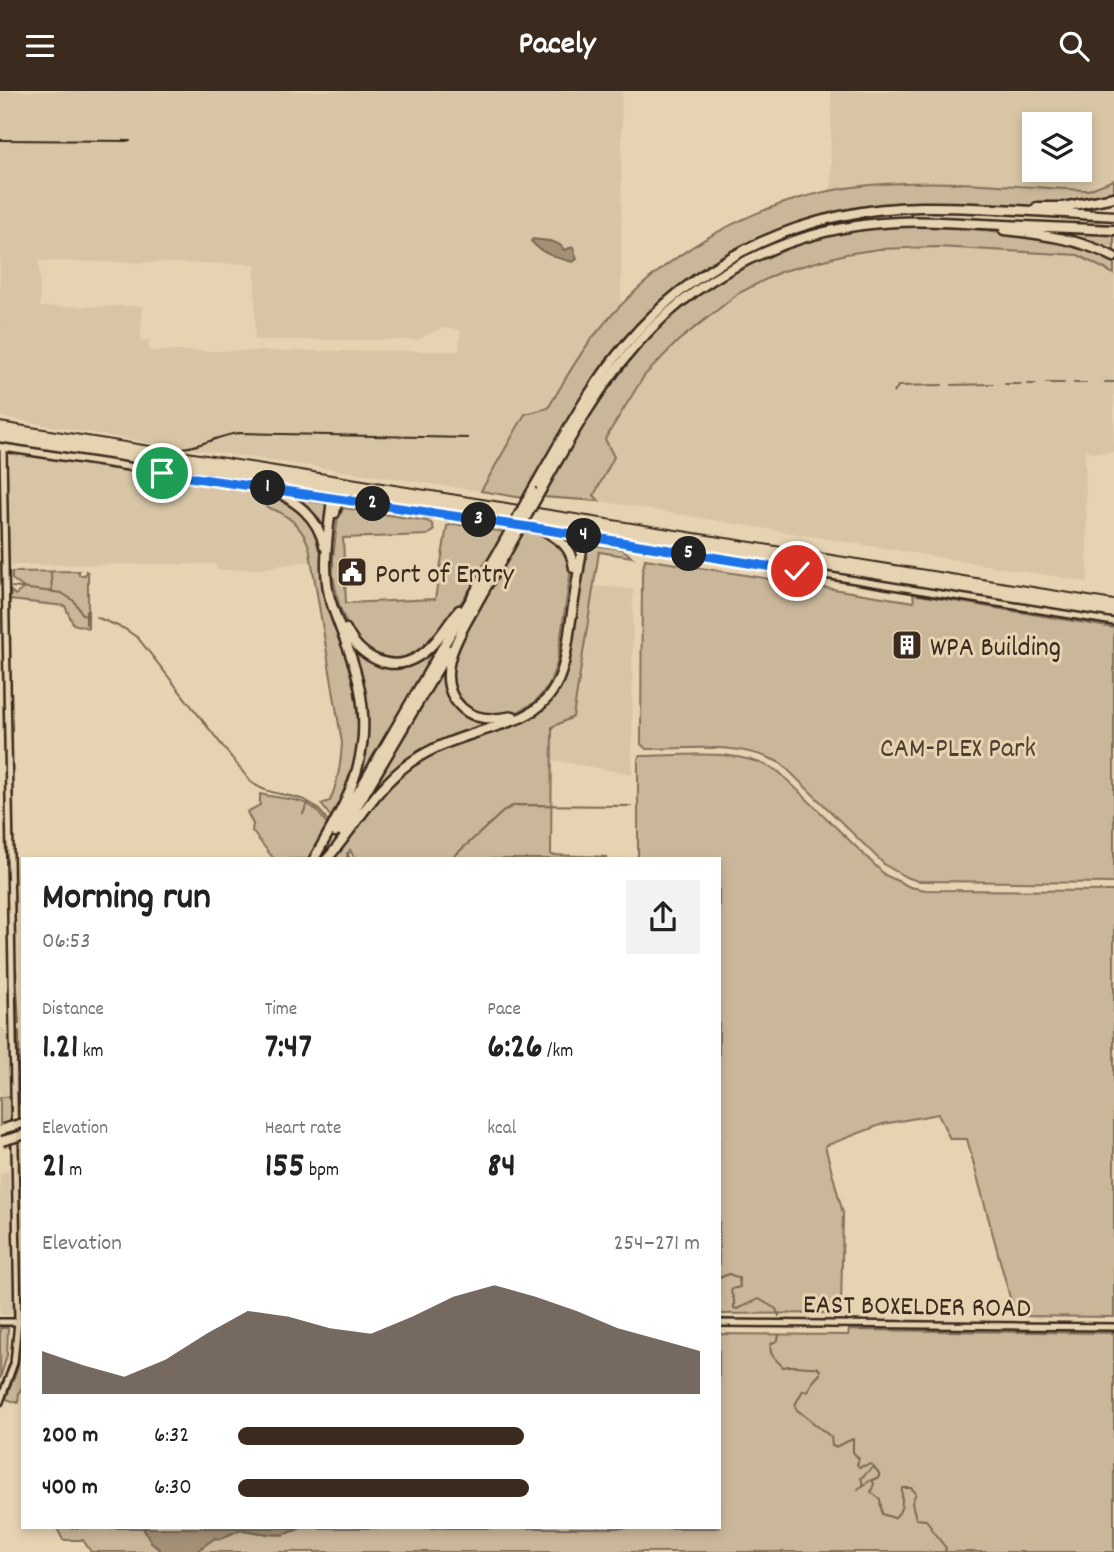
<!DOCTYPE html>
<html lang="en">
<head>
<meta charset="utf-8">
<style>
  body { margin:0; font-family:Dekko,sans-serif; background:#f2f2f2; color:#222; height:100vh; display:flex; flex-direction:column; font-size:26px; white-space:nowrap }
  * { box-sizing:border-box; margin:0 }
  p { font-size:23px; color:#767676 }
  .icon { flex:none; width:38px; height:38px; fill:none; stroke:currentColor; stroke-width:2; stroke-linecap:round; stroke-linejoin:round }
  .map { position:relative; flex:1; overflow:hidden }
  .sheet { position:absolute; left:21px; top:766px; width:700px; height:672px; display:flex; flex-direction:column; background:#fff; border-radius:0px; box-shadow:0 4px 10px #0003 }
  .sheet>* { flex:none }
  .controls { position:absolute; left:1022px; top:21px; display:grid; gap:14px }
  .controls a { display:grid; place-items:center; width:70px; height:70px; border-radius:0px; background:#fff; box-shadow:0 4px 10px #0003; font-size:35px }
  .pin { position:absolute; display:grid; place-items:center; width:60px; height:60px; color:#fff; margin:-30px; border:4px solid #fff; border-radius:50%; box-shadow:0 2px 7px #0007 }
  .km { position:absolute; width:35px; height:35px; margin:-18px; border-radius:50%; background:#222; color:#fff; font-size:19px; line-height:35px; text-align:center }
  .round { display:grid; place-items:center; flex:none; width:74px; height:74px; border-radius:0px; background:#f2f2f2 }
  .summary { display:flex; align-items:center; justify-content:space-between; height:119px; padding:0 21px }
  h1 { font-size:38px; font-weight:700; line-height:52px }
  .figures { display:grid; grid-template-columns:repeat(3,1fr); gap:10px; height:119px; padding:7px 21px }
  .figures div { display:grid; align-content:center }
  .figures b { font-size:35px; font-weight:700 }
  .figures small { font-size:19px; font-weight:400 }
  .figures p { font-size:19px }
  .chart { height:196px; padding:14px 21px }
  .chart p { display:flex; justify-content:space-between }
  .chart svg { width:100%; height:126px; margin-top:7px; fill:#3b2a1e; opacity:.7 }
  ul { padding:0 21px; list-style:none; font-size:23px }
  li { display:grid; grid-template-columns:112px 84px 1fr; align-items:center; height:52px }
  li i { height:18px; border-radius:9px; background:#3b2a1e }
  header { display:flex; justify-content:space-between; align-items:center; height:91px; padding:0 21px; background:#3b2a1e; color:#fff; font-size:32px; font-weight:700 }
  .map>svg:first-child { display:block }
  .built { fill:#d8c5a5; fill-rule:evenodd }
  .green { fill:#cab799; stroke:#82705c; stroke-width:2 }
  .water { fill:#a39077; stroke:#796753; stroke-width:2 }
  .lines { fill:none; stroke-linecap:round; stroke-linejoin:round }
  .stream { stroke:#796753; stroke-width:2 }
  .secondary-casing { stroke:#3b2a1e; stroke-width:10 }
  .primary-casing { stroke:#3b2a1e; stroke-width:11 }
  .highway-casing { stroke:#3b2a1e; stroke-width:13 }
  .secondary { stroke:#e6d3b1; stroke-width:5 }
  .primary { stroke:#e6d3b1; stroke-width:6 }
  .highway { stroke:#e6d3b1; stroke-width:8 }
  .rail { stroke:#3b2a1e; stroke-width:2 }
  .highway-bridge-casing { stroke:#3b2a1e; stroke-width:13; stroke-linecap:butt }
  .highway-bridge { stroke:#e6d3b1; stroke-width:8 }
  .route-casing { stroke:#fff; stroke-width:14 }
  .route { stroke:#1a73e8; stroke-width:9 }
  .labels { text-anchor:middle; stroke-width:6; stroke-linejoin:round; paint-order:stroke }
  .poi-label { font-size:28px; fill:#3b2a1e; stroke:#e6d3b1; text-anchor:start }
  .park-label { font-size:28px; fill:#503f30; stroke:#e6d3b1 }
  .street-label { font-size:28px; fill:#3b2a1e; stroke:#e6d3b1 }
</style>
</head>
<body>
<header><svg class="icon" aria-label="menu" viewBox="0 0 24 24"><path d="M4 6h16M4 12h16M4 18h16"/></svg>Pacely<svg class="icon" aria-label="search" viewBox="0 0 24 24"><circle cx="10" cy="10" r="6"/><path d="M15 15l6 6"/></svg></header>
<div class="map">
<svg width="1114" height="1461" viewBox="0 0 1114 1461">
  <rect width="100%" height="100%" fill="#e6d3b1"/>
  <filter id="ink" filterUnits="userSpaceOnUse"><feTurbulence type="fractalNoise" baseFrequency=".0143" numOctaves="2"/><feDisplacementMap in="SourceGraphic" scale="14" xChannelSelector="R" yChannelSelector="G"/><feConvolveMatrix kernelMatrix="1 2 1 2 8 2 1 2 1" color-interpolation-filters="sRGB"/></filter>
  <g filter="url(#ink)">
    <path class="built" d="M0 0H622L621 215 594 245 548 317 525 323 481 400 137 350 0 326ZM39 170 255 173V249H417L442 237 460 239 459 260H149V249H141L142 215 40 216Z
      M831 0H1114V89L1088 99 913 92 869 94 831 100ZM1034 33H1080V79H1034Z
      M937 156 1078 164 1114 183V361L1094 362 1085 358 1088 491 599 410 594 404 614 366 605 348 644 285 678 250 739 202 780 181 812 171 879 158Z
      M9 362 268 403 266 416 279 420 297 434 306 446 311 470 257 478 217 479 216 473 9 474Z
      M594 495 633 498 632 683 551 669 552 636 573 626Z
      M0 935 8 943 10 1005 0 1007Z
      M9 1080 13 1220 9 1224H0V1082Z"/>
    <path class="green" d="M1114 89V104C1097 108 1079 114 1062 115 1013 119 963 110 914 113 786 119 668 175 596 284 569 324 547 366 523 407L481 400 525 323 548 317C563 293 576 267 594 245 661 160 763 104 870 94 942 87 1016 96 1088 99Z
      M904 135C968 135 1056 143 1114 170V183L1078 164 937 156 879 158 846 163 780 181 739 202 678 250 644 285 605 348 614 366 594 404 599 410 543 406C567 365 588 321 617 283 688 188 787 142 904 135Z
      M1045 140 1114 144V164Z
      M268 403C287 406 305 419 315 435 326 453 320 473 325 492 342 553 370 601 358 667 351 704 329 736 311 768H274L252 740 253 733 247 721 260 714V703C278 708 302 706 316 719 320 723 324 729 327 733L331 726 321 713 330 710C338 691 341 673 342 652L309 455C301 434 287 422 266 416Z
      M296 408 327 413 326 451Z
      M344 417 427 430 432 433 434 439 427 444 343 447 346 512 435 508 447 435 454 433 505 441 480 484 432 553 411 567 390 570 367 562 350 541 339 514 333 485V467L338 425Z
      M521 441 547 444 567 459 571 478 557 572 548 596 534 612 514 623 492 626 466 618 451 596 452 563Z
      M593 454 622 458 632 466 599 461 573 626 552 636 551 764 606 766V768H355L350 759 346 768H334C360 730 386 687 427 664 463 644 525 642 551 611 558 603 561 592 565 582L584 465 588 457Z
      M645 468 914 511 913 503 1114 537V792L918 790 906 786 885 774 782 673C740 650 691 658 646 658L641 653 642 483Z
      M79 480V484H85L86 480 88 482V537L73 533 65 515 10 509 11 500 15 504 24 497 12 488V481Z
      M346 547C380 584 389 578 431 558L435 559 356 697 354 695 364 605 361 586Z
      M448 570V598L477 629 488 632V636L437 653 368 708Z
      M640 665C686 665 738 656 779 681L885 784 910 796 926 799 1114 800V1226L1015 1225 967 1048H950L938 1023 883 1033 825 1055 843 1122 841 1217 837 1222 719 1223V768H638V668Z
      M10 1005 11 1033 0 1036V1007Z
      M0 1237H8L7 1264 0 1288Z
      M849 1239 1114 1242V1461H190L197 1459 215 1447 220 1448 241 1438C246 1440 278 1445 285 1443 290 1442 296 1439 301 1437H719V1243L848 1244Z
      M22 1243 23 1294 19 1302 18 1312 6 1308 17 1278Z
      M57 1437H143L152 1452 162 1461H91L83 1449H63Z"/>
    <path class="water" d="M533 148C544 150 558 148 564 159L573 156 577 168 573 171C556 167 542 163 531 150Z
      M143 1437H301C296 1439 290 1442 285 1443 278 1445 246 1440 241 1438L220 1448 215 1447 197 1460 162 1461 152 1452Z"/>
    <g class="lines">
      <path class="stream" d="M1105 291H1114
        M1046 292H1064
        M1074 292H1086
        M1005 293H1021
        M1027 293H1036
        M952 294 993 293
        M894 302 898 295 942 294
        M51 482 52 501
        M12 496 62 502 74 510 83 524 88 525
        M96 526 125 538 138 547 250 690C276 712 306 695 327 729
        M86 533V519L88 521
        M303 723 308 711
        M347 762 350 768
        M451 768 505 719 515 714 631 715
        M16 878 19 933
        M19 940 20 1013
        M719 1187 729 1183 739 1187 740 1196 732 1198 731 1201 734 1209V1217L737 1218 759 1208 776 1218 779 1225
        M779 1244 778 1249 771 1253C768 1264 777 1269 783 1276 794 1273 805 1277 817 1276L820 1279V1283L811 1293 808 1301 803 1299 802 1301 795 1314 796 1318 831 1346 832 1355 835 1356 853 1348V1361L859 1368 857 1373 859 1376 871 1373 879 1382V1386L872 1389 874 1393 871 1401 880 1408 882 1423 894 1427C905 1418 901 1409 902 1397H911L916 1402 912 1412 916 1428 926 1429 930 1434 931 1438 946 1457 945 1461
        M863 1393 861 1387 873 1376
        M858 1398 871 1389"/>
      <g class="secondary-casing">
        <path id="secondary" d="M584 445 1114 531
          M0 1231H23
          M719 1232 1114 1236
          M0 1311 14 1272 18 1231 3 357"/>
      </g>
      <g class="primary-casing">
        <path id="primary" d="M0 356 584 445"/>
      </g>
      <g class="highway-casing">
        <path id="highway" d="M1037 116H1063L1114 106
          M1004 139C1041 143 1080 148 1114 166
          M271 397C296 411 318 425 324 455
          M541 399C567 353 592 307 626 266 692 184 793 135 897 131 925 129 954 132 982 133 1026 135 1070 137 1114 139
          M532 400C561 350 589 296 627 252 701 165 809 117 922 116 986 115 1050 122 1114 125
          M335 422 338 408
          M542 438C560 449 571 455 574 477
          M506 462C496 479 486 496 476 514 460 543 430 587 462 617 476 630 495 629 513 625
          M346 538C359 565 390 584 419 565 436 554 447 534 459 519
          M335 741 500 458
          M342 741 449 559
          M314 768C331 737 351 706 359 671 368 633 362 595 349 560 342 541 334 523 329 504 322 472 329 439 332 407
          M327 768C356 736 374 697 411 671 441 650 475 643 509 631 526 626 542 616 552 601 566 580 567 554 571 529 575 501 580 473 584 445"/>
      </g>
      <use href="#secondary" class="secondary"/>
      <use href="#primary" class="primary"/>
      <use href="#highway" class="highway"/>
      <path class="rail" d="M0 49 130 50
        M0 331 1114 509
        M183 357C203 355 219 344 239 342L468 347"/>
      <g class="highway-bridge-casing">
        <path id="highway-bridge" d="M500 458 532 400
          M506 462 541 399
          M3 1038 23 1032
          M2 1050 23 1044"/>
      </g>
      <use href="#highway-bridge" class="highway-bridge"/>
    </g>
  </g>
  <g class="lines" filter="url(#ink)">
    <g class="route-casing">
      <path id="route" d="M162 382 542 438 797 480"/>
    </g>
    <use href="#route" class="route"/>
  </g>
  <defs>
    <g id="civic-square" transform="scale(1.575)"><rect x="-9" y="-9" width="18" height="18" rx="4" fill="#3b2a1e" stroke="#e6d3b1"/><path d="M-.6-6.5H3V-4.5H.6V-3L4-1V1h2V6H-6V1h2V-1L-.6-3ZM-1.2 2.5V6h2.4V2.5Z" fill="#fff"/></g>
    <g id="building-square" transform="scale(1.575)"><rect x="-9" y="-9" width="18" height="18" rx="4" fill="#3b2a1e" stroke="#e6d3b1"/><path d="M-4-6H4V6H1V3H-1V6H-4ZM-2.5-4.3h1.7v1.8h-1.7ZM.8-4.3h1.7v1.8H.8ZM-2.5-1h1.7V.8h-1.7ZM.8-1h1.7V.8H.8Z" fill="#fff"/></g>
  </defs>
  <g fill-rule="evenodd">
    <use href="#civic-square" x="352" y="481"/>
    <use href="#building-square" x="907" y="554"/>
  </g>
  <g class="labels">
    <g class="poi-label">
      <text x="375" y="491">Port of Entry</text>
      <text x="930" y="564">WPA Building</text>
    </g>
    <g class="park-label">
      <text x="958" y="665">CAM-PLEX Park</text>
    </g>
    <g class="street-label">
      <text transform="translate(917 1213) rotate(1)" y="10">EAST BOXELDER ROAD</text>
    </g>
  </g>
</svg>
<div class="controls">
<a><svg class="icon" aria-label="layers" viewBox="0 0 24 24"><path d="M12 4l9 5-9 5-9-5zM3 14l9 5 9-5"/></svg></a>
</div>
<div class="pin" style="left:162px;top:382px;background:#1e9e55"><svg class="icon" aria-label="arrive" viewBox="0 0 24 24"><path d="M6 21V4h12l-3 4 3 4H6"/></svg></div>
<div class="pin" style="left:797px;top:480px;background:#d93025"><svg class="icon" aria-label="check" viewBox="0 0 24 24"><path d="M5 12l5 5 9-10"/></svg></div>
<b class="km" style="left:268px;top:397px">1</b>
<b class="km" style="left:373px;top:413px">2</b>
<b class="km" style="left:479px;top:429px">3</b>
<b class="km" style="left:584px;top:445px">4</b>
<b class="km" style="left:689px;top:463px">5</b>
<section class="sheet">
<div class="summary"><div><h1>Morning run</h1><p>06:53</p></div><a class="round"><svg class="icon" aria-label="share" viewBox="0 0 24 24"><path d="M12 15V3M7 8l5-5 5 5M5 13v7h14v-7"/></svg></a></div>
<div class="figures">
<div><p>Distance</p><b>1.21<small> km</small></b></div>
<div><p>Time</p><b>7:47</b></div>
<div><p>Pace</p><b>6:26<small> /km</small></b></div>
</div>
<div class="figures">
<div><p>Elevation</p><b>21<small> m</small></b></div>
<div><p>Heart rate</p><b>155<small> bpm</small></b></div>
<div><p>kcal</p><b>84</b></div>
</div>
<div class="chart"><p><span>Elevation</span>254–271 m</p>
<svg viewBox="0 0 160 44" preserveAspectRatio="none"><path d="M0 44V29L10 34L20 38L30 32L40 23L50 15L60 17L70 21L80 23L90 17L100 10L110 6L120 10L130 15L140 21L150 25L160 29V44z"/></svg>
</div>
<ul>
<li><b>200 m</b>6:32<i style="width:62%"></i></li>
<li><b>400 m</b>6:30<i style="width:63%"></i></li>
</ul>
</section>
</div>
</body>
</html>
